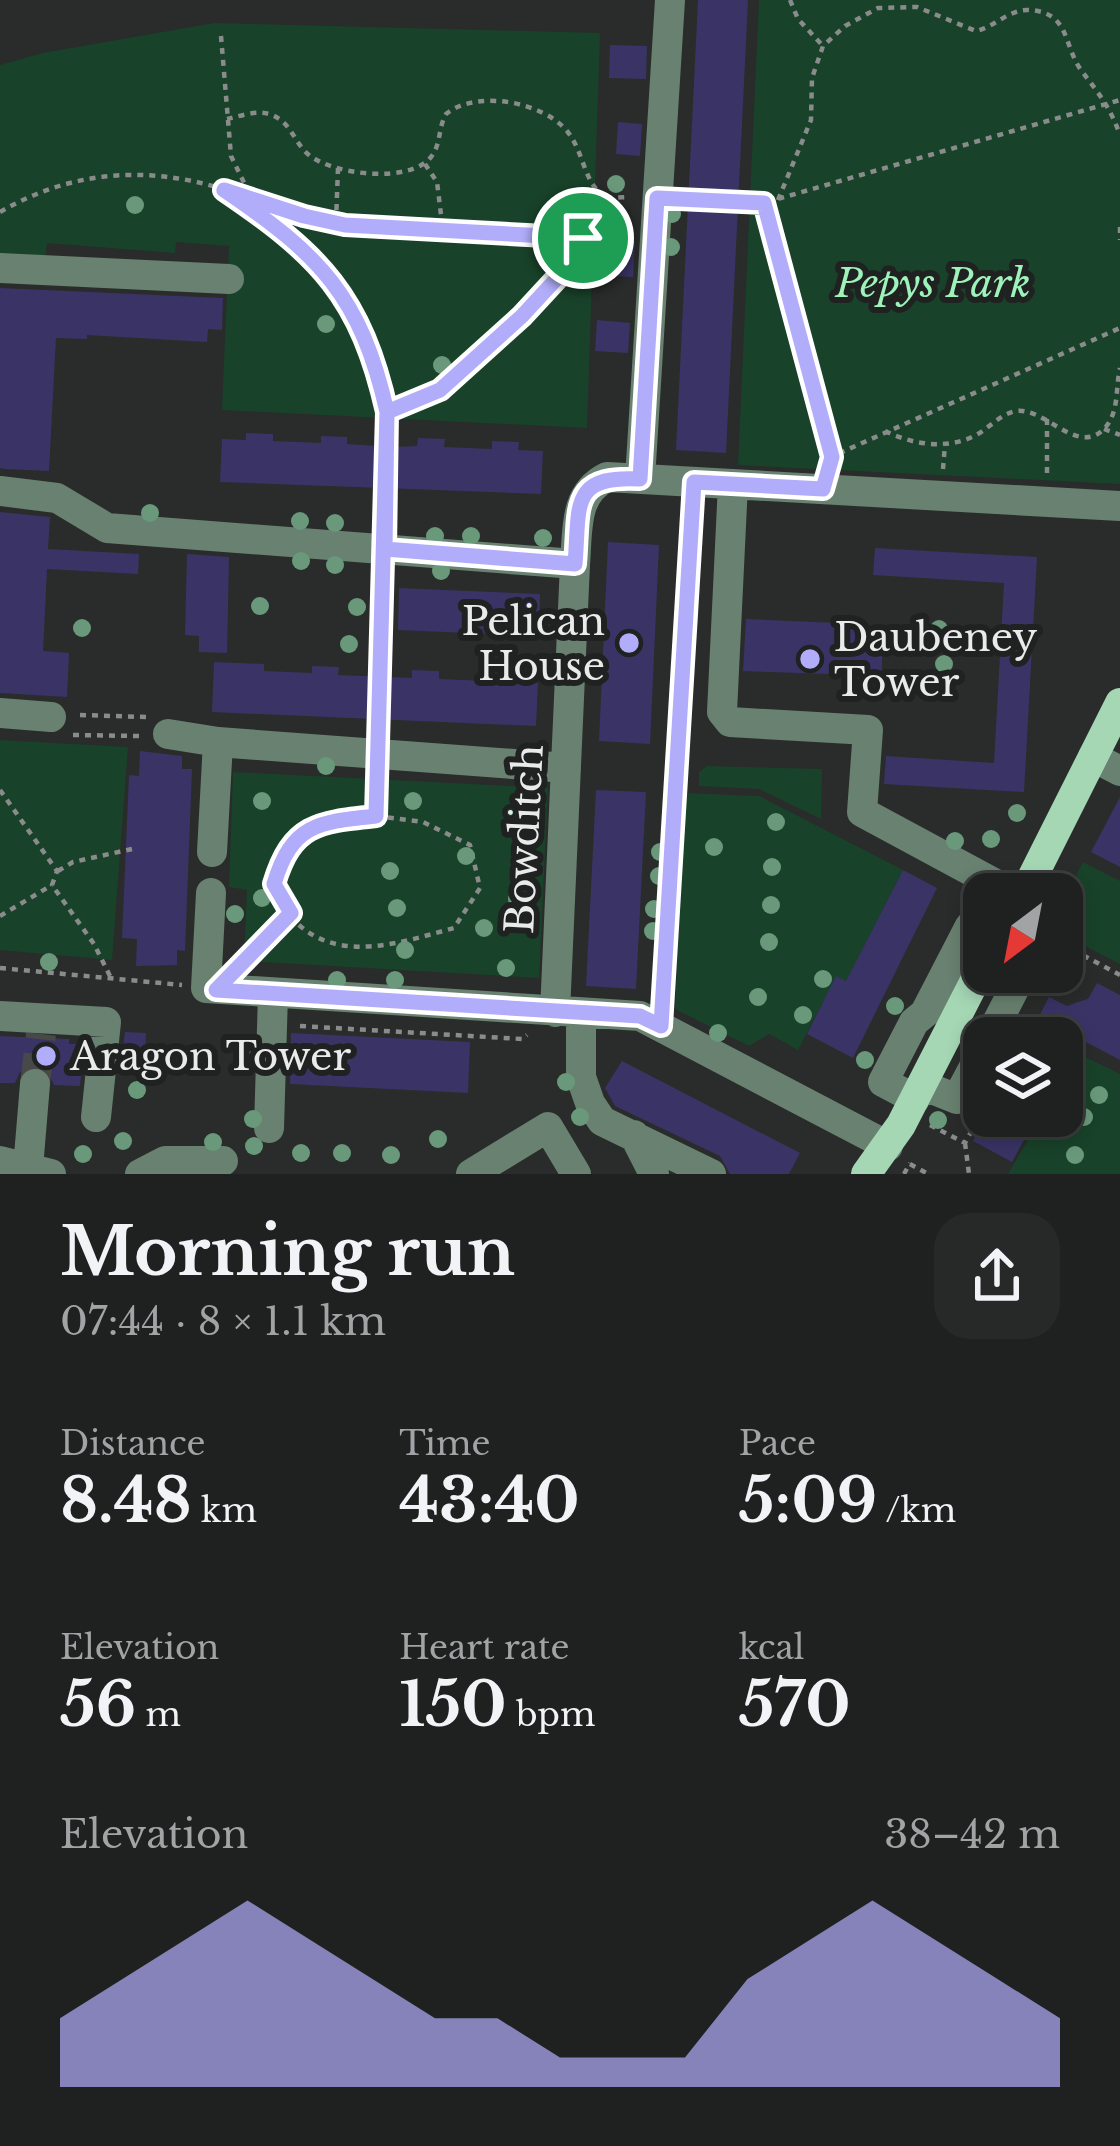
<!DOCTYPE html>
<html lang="en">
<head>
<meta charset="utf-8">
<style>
  body { margin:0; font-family:"Libre Baskerville",serif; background:#272929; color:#f1f3f6; height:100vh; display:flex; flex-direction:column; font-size:45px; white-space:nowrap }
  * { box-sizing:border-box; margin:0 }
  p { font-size:39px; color:#a1a3a5 }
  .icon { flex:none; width:66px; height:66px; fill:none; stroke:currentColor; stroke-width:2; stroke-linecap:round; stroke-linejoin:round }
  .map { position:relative; height:1174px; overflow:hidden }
  .drawer { display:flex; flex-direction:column; background:#1f2120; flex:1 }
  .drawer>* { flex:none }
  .needle { width:78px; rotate:212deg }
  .tools { position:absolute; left:963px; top:873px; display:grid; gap:24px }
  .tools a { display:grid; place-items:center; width:120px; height:120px; border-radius:24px; background:#1f2120; box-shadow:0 6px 18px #0003,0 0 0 3px #3c3e3e; font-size:60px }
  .pin { position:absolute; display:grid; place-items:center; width:102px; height:102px; color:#fff; margin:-51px; border:6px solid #fff; border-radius:50%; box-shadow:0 3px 12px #0007 }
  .round { display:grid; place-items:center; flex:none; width:126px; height:126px; border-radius:36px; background:#272929 }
  .summary { display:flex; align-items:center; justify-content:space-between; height:204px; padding:0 60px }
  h1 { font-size:66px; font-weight:700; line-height:90px }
  .metrics { display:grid; grid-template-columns:repeat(3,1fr); gap:18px; height:204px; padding:12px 60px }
  .metrics div { display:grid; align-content:center }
  .metrics b { font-size:60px; font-weight:700 }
  .metrics small { font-size:33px; font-weight:400 }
  .metrics p { font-size:33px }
  .chart { height:336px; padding:24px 60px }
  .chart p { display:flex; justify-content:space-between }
  .chart svg { width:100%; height:216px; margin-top:12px; fill:#b1adfa; opacity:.7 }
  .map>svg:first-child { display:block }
  .green { fill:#19422a }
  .building { fill:#393465 }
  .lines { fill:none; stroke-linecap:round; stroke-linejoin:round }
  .minor-tunnel { stroke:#464947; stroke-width:30; stroke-dasharray:30 15; stroke-linecap:butt }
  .path { stroke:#898c8a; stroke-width:4.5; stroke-dasharray:6 6; stroke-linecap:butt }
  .minor { stroke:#698170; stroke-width:30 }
  .major { stroke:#a5d7b5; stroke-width:30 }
  .tree { fill:#69997a }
  .route-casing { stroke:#fff; stroke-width:24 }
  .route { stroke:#b1adfa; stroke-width:15 }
  .poi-dot { fill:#b1adfa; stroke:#1f2220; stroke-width:4.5 }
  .labels { text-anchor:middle; stroke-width:12; stroke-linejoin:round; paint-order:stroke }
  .park-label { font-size:39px; font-style:italic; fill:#9ef3bb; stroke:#1f2220 }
  .poi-label { font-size:39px; fill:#e9ebea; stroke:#1f2220; text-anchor:start }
  .street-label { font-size:39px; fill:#e9ebea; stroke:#1f2220 }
</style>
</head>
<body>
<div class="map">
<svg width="1120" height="1174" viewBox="0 0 1120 1174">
  <rect width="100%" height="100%" fill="#292c2a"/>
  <path class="green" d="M759 0H1120V484L738 465Z
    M214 23 600 33 587 428 222 410 229 246 176 242 175 253 47 243 45 259 0 255V65L43 53Z
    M0 740 128 747 112 960 0 950Z
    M707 766 822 769 821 819 759 789 699 786V772Z
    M233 772 548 788 539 978 244 961 247 890 229 887Z
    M685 793 759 796 903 870 846 981 836 977 798 1050 769 1034 749 1046 675 1009Z
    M1083 862 1120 881V964L1062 934V902Z
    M1079 1054 1120 1074V1174H1008L1042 1116H1062V1083Z"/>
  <path class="building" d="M698 0H748L726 453 676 450Z
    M610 45 647 46 646 79 609 78Z
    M618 122 642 124 640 156 616 154Z
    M615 240 635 241 633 277 613 276Z
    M0 288 223 298 222 330 208 329 207 342 87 335V339L56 338 49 471 5 469 0 468Z
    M597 320 630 323 628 353 595 351Z
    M246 433 273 434V441L321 443V436L347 437V444L393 447 417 446 418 438 445 439 444 447 492 449V441L519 442 518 450 543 451 541 494 220 482 222 439 246 440Z
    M0 512 50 517 48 549 139 554 138 574 47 569 43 651 69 653 67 697 0 693Z
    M608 542 659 545 650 744 599 741Z
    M875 548 1037 557 1024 792 884 784 886 756 994 763 1004 583 873 575Z
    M187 554 229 557 227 653 199 652V636L185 635Z
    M399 588 540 594 539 636 398 630Z
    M746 619 861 624V638H883L881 683 858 682V675L743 671Z
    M214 662 264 664V671L312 673V666L339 667 338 675 412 678V670L439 671V679L487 681V674L513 675V682L538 683 536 726 212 712Z
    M140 751 182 756V769H192L185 951 177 950V965L136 966 137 939 122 938 129 775 139 776Z
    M596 790 646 792 636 989 586 986Z
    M1120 797V867L1091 852Z
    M903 870 937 888 853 1058 807 1034 836 976 846 981Z
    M1097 983 1120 995V1060L1071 1034 1069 1038H1028L1049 997 1067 1006 1078 1002 1088 999Z
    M125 1032 146 1033 145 1058 122 1056Z
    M291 1033 470 1042 468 1093 290 1084Z
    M0 1036 69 1039V1044H84L80 1086 54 1085 47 1069 35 1065 20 1072 15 1083H0Z
    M622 1061 800 1153 789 1174H730L720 1156 615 1106 605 1088Z
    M986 1116H1037L1012 1162 973 1141Z"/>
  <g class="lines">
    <path class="minor-tunnel" d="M35 1084 41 1034"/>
    <path class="path" d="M790 0 798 19 823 46
      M221 36 231 156 252 199
      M227 119C241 116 258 109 272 115 292 123 294 143 309 155 334 175 409 184 431 157 441 145 438 128 446 114 477 89 543 102 567 131 584 152 583 180 603 196
      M425 164 437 182 443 231
      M224 190C306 245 376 305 387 411 390 447 386 486 385 522
      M234 193 304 216 345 225 583 238
      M683 199 764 203 1120 100
      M778 200 811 120 812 78 823 46 845 26 878 8 917 7 976 31C995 27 1009 9 1029 10 1070 12 1063 45 1081 70 1099 94 1109 105 1120 135
      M764 203 833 456
      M0 212C71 171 145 165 223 189
      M336 222 338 168
      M1120 227V240
      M387 412 440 390 522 316 559 276 583 238 589 199 630 197
      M1047 419V474
      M1104 429 1120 435
      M885 431C913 445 948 450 976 435 991 427 1000 414 1016 411 1045 407 1076 455 1103 430 1120 413 1115 389 1120 368
      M831 461 833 456 1120 328
      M943 469 945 444
      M80 715 146 717
      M379 726 384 575
      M73 735 139 736
      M0 790 57 871 52 885 94 944 110 976
      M376 816 377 779
      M376 816 423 822 470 845 480 888 454 928C405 941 343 964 299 925 289 916 281 896 274 884 292 824 318 822 376 816Z
      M58 871 73 862 132 849
      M0 916 52 885
      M1062 944 1120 975
      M1062 962 1070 948
      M240 964 291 913
      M0 968 182 985
      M1047 991 1057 972
      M662 997 692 506
      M300 1026 522 1039 527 1035
      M930 1125 965 1143 978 1119
      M965 1143 969 1174
      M910 1164 928 1174
      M904 1174 910 1163"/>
    <path class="minor" d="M0 268 229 279
      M640 479 670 0
      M733 484 722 712 730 722 868 730 862 812 1014 894
      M0 491 57 498 107 528 575 564
      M0 713 51 717
      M168 734 218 742 566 768
      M1093 757 1120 771
      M212 852 218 742
      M211 893 206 988 640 1016 888 1146
      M555 1012 575 564C578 531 573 494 607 477L1120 506
      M581 1014V1077L590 1103 602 1121 711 1174
      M0 1016 106 1022 96 1117
      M989 1038 1023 972
      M922 1085 957 1099 984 1048
      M915 1099 883 1082 914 1022 925 1013 970 926 984 929
      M269 1128 273 994
      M634 1135 654 1174
      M0 1161 51 1174
      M28 1168 35 1084
      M140 1174 165 1161H223
      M471 1174 548 1127 576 1174"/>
    <path class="major" d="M1024 894 1120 703
      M866 1174 901 1125 984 963"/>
  </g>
  <g class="tree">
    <circle cx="616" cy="184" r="9"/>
    <circle cx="135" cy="205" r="9"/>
    <circle cx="672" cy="214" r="9"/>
    <circle cx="609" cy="215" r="9"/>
    <circle cx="671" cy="247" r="9"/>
    <circle cx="326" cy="324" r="9"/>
    <circle cx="442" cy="365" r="9"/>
    <circle cx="150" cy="513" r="9"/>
    <circle cx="300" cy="521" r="9"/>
    <circle cx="335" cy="523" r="9"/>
    <circle cx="435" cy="536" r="9"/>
    <circle cx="471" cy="536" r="9"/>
    <circle cx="543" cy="538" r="9"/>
    <circle cx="301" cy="561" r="9"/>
    <circle cx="335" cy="565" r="9"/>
    <circle cx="441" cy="571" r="9"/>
    <circle cx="260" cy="606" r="9"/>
    <circle cx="357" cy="607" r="9"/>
    <circle cx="82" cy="628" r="9"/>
    <circle cx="939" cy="629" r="9"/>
    <circle cx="349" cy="644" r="9"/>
    <circle cx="944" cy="664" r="9"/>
    <circle cx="326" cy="766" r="9"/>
    <circle cx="262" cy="801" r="9"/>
    <circle cx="413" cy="801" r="9"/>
    <circle cx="1017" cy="813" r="9"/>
    <circle cx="776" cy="822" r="9"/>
    <circle cx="991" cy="839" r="9"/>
    <circle cx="955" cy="841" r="9"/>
    <circle cx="714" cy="847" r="9"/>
    <circle cx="660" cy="852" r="9"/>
    <circle cx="522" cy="854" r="9"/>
    <circle cx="466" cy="856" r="9"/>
    <circle cx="772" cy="867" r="9"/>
    <circle cx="390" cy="871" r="9"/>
    <circle cx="659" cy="876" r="9"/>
    <circle cx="262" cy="898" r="9"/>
    <circle cx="517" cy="899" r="9"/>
    <circle cx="771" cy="905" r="9"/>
    <circle cx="397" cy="908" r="9"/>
    <circle cx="654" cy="909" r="9"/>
    <circle cx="235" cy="914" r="9"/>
    <circle cx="484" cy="928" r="9"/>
    <circle cx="653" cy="931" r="9"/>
    <circle cx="769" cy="942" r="9"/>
    <circle cx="405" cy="950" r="9"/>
    <circle cx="49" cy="962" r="9"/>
    <circle cx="506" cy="968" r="9"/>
    <circle cx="823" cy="979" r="9"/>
    <circle cx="337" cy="980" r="9"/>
    <circle cx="395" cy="980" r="9"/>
    <circle cx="758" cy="997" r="9"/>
    <circle cx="895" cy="1006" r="9"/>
    <circle cx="803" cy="1015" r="9"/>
    <circle cx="718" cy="1033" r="9"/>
    <circle cx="254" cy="1058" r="9"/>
    <circle cx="865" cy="1060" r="9"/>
    <circle cx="566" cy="1082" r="9"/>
    <circle cx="137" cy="1090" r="9"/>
    <circle cx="1099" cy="1095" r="9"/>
    <circle cx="580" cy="1117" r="9"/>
    <circle cx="1084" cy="1117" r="9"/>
    <circle cx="253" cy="1119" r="9"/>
    <circle cx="938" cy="1120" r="9"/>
    <circle cx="438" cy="1139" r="9"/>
    <circle cx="123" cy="1141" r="9"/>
    <circle cx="213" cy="1142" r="9"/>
    <circle cx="254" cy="1146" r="9"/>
    <circle cx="301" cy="1153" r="9"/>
    <circle cx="342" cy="1153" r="9"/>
    <circle cx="83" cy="1154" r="9"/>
    <circle cx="391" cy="1155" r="9"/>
    <circle cx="1075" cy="1155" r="9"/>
  </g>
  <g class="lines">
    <g class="route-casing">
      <path id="route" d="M583 238 345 225 304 216 224 190C320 255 361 296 387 412L376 816C318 822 292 824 274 884L291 913 216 990 640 1016 661 1026 694 482 823 489 832 457 764 203 657 198 640 479C569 475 580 506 575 564L385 549 387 412 440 390 522 316 559 276 583 238"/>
    </g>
    <use href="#route" class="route"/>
  </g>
  <g class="poi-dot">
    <circle cx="629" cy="643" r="12"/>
    <circle cx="810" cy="659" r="12"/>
    <circle cx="46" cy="1056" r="12"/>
  </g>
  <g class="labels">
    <g class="park-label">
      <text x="933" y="297">Pepys Park</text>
    </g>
    <g class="poi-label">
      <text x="605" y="635" text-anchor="end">Pelican<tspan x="605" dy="45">House</tspan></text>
      <text x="834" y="651">Daubeney<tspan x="834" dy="45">Tower</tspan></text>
      <text x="70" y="1070">Aragon Tower</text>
    </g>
    <g class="street-label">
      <text transform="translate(524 839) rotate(-87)" y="14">Bowditch</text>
    </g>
  </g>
</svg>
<div class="tools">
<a><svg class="needle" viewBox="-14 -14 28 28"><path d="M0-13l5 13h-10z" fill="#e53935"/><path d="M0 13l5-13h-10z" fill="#a1a3a5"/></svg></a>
<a><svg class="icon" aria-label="layers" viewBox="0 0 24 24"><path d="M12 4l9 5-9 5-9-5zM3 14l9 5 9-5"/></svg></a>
</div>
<div class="pin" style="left:583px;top:238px;background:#1e9e55"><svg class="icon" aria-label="arrive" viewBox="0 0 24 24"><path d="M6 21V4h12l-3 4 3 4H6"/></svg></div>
</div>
<section class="drawer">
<div class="summary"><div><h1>Morning run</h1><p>07:44 · 8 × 1.1 km</p></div><a class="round"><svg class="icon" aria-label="share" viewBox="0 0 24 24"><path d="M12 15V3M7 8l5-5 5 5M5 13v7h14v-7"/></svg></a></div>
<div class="metrics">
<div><p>Distance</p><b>8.48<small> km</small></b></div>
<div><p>Time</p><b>43:40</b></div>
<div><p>Pace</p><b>5:09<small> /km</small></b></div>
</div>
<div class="metrics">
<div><p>Elevation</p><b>56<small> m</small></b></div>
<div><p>Heart rate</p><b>150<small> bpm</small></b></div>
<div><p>kcal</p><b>570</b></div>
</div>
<div class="chart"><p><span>Elevation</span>38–42 m</p>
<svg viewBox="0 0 160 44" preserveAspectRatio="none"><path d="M0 44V30L10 22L20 14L30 6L40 14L50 22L60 30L70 30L80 38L90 38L100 38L110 22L120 14L130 6L140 14L150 22L160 30V44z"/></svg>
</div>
</section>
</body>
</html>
